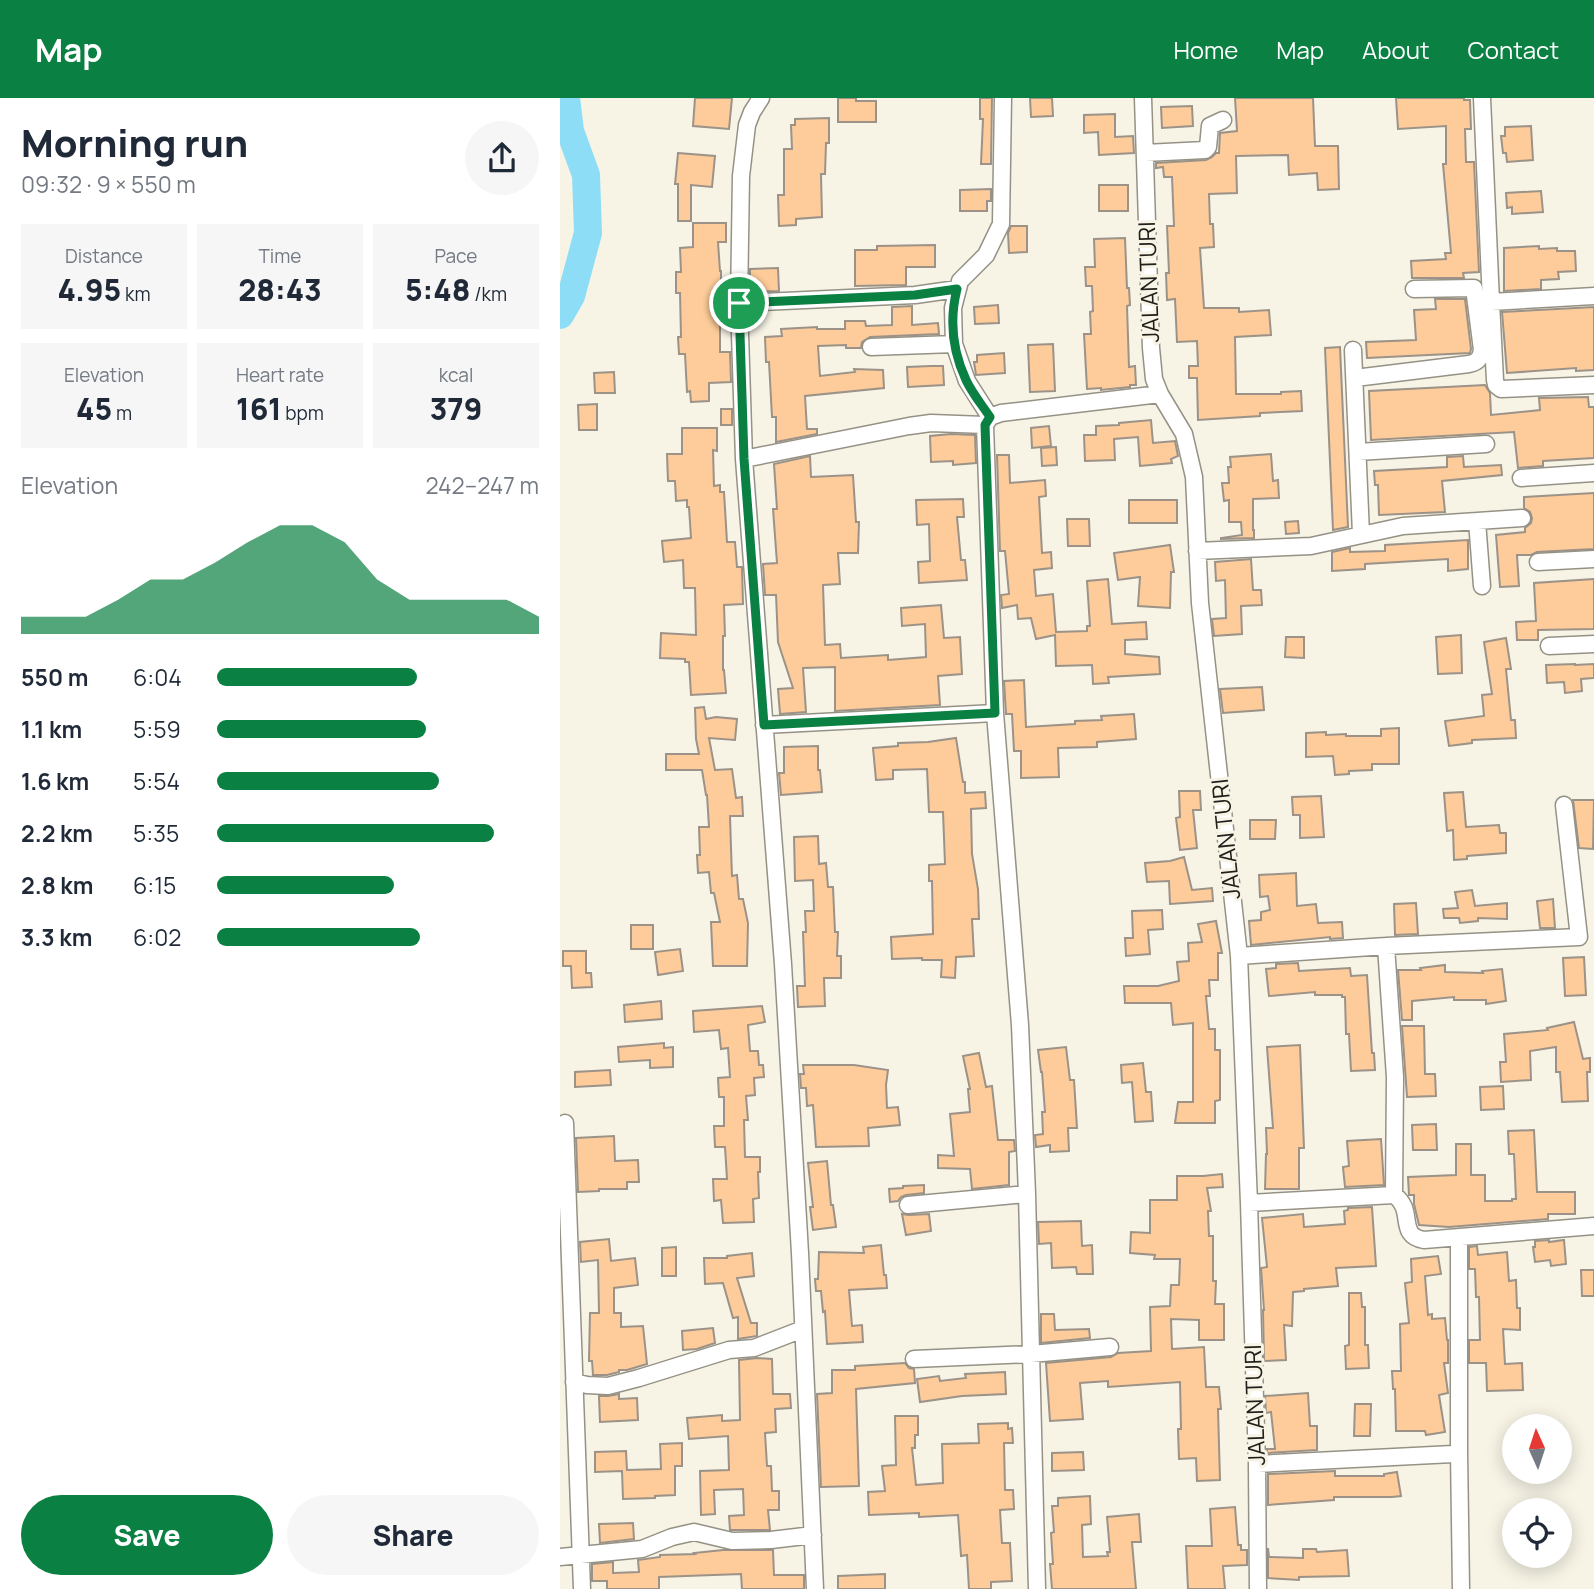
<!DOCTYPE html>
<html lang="en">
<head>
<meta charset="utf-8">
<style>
  body { margin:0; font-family:Manrope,sans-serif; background:#f6f6f7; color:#1f2937; height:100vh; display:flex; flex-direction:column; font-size:26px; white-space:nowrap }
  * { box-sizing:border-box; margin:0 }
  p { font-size:23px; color:#747a83 }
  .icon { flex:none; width:38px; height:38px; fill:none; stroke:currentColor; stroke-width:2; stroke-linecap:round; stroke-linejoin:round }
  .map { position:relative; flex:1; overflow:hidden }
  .side { display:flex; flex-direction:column; background:#fff; width:560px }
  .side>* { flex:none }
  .needle { width:46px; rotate:357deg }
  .controls { position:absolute; left:942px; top:1316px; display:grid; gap:14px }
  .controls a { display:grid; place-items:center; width:70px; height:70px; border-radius:50%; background:#fff; box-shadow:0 4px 18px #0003; font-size:35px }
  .pin { position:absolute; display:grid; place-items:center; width:60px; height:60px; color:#fff; margin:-30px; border:4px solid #fff; border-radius:50%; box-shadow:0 2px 7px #0007 }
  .round { display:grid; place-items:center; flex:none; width:74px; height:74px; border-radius:37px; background:#f6f6f7 }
  .head { display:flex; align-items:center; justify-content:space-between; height:119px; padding:0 21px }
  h1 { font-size:38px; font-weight:800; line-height:52px }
  .figures { display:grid; grid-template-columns:repeat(3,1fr); gap:10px; height:119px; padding:7px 21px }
  .figures div { display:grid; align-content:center; border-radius:0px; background:#f6f6f7; text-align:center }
  .figures b { font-size:30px; font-weight:800 }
  .figures small { font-size:19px; font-weight:400 }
  .figures p { font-size:19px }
  .chart { height:196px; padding:14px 21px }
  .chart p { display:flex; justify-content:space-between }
  .chart svg { width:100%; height:126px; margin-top:7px; fill:#0b8043; opacity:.7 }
  .action { display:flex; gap:14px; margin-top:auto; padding:14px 21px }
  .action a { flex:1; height:80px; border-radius:42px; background:#0b8043; color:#fff; font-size:28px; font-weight:800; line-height:80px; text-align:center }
  .action a+a { background:#f6f6f7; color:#1f2937 }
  ul { padding:0 21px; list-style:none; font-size:23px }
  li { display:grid; grid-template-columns:112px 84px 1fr; align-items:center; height:52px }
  li i { height:18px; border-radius:9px; background:#0b8043 }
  header { display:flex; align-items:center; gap:42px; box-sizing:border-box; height:98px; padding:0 35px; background:#0b8043; color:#fff }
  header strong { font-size:33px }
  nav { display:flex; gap:38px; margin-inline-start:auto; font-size:24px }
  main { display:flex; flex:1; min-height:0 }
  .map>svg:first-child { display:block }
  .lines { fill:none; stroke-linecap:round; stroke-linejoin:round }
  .river { stroke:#8eddf6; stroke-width:28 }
  .building { fill:#fdcc9a; stroke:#9c9288; stroke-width:2 }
  .minor-casing { stroke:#959285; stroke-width:19 }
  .minor { stroke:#fff; stroke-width:16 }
  .route-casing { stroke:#fff; stroke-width:14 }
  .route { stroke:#0b8043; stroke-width:9 }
  .labels { text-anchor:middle; stroke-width:6; stroke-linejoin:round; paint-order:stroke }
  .street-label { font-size:23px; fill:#21201b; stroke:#f7f4e6 }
</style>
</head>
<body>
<header>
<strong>Map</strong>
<nav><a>Home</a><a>Map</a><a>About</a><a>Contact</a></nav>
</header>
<main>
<section class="side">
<div class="head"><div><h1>Morning run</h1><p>09:32 · 9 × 550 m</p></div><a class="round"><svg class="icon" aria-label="share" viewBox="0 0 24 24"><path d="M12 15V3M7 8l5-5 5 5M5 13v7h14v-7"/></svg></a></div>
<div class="figures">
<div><p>Distance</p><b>4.95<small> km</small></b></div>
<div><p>Time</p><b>28:43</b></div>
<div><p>Pace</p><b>5:48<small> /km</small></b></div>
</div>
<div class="figures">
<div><p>Elevation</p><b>45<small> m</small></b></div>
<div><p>Heart rate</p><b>161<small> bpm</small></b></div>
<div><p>kcal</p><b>379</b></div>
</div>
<div class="chart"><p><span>Elevation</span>242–247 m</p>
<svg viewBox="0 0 160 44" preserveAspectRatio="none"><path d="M0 44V38L10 38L20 38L30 32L40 25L50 25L60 19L70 12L80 6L90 6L100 12L110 25L120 32L130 32L140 32L150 32L160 38V44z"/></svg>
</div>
<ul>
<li><b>550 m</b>6:04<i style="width:62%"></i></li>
<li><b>1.1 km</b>5:59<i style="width:65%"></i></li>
<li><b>1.6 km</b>5:54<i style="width:69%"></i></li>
<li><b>2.2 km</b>5:35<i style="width:86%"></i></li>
<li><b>2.8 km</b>6:15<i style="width:55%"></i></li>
<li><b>3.3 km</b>6:02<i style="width:63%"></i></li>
</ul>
<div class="action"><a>Save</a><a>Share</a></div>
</section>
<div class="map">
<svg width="1034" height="1491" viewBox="0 0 1034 1491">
  <rect width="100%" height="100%" fill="#f7f4e6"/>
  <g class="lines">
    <path class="river" d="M0 217 11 198 28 135 26 77 10 33 6 0"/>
  </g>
  <path class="building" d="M135 0H172L169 31 133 28Z
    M278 0H296V3H316V24H278Z
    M420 0H432L431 66H421L423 21H420Z
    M470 0H492L493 18 471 19Z
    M675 0H753L755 48H778L779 91 758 92 757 75 729 77 728 57 676 58 677 95 649 96 650 126H653L654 149 640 150 644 210H679V214L709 212 711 237 675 239 676 296H721V294L741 293 742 313 700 315V318L638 322 637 280H629V268H638L637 243 617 244 615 201 607 202 606 175H609L607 128H614L612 79H604L603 69 596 70V65L646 62 652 59 656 55H659L660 35 677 33Z
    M836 0H904V2H910L911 31H905L906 64H914L919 174 903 175 904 180H852L851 163 886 161 885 155H891L883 66H886V28L838 31Z
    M632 8 633 28 602 30 601 9Z
    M555 16V39L573 38 574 55 539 57 538 34 524 35V17Z
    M269 20V45H266L265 76H261L262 119 236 121V127L219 128 218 97H224V51H232L231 27H235V21Z
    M971 28 973 62 947 64 946 55H943L941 38H945V29Z
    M118 55 155 58 152 89 131 87V123H118V86H115Z
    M539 87H568V113H539Z
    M431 91V103H427V113H400V92Z
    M981 93 983 114 952 116V109L947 110 946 95Z
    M133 125H166V144H158L160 173H161V194H160V254H170L171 284 149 285V303L131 304 130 293 127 294 125 256H119L118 239H121L120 195H116V174H121L120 150 133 149Z
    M451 128H467V154L449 155 448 135Z
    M565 140 567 190H569L570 207 567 208 569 269 575 268 576 287H570V289L541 292V290L527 291 524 236H531L530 214 533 213 532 188H526L525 169H535L534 141Z
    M375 147V169H346V187L295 188V152H317V148Z
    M979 148V151L997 150V153H1015L1016 173 998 174 999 181 981 182V191L944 193V150Z
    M218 170 219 193 190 194V171Z
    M875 201H905L911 251 910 255 807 260 806 244 856 242 854 212 876 211Z
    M438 207 439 225 415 226 414 209Z
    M352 208V227L378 225 379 236 310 239 302 244 301 250H286V247L258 248 260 278 295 274 294 271 323 272 324 290 245 298 247 331H257V336L216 344V319H212L209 264H206L205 239 222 238 221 231 257 229V231H285V223H305L306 228 332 227V209Z
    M1034 209V272L1016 273V270L947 275 942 214Z
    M493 246 495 293 470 294 468 247Z
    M780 249 788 429 773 432 765 250Z
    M444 255 445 275 416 277 414 264H417V257Z
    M371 268H383L384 287 348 289 347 269Z
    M54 274 55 295H35L34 275Z
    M925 287 930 295 931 317 980 312 979 300 1028 299 1029 309H1034V360L983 363V368L958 370 954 334 811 342 809 293Z
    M37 306V332H19L18 307Z
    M161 311H172V327H161Z
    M591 322 593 345 615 343 618 358 611 361 612 365 580 368 578 339 554 341 555 362 525 363 524 337H536V328L559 327V325Z
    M489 328 491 348 472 350 471 330Z
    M122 330H157V353L153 352 154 388 160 387V394H164L167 444H175L177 469H182L183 506 164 507 165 538H163V572H164L166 595 131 597 129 564H125V561L100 560 101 535 136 537 135 490H124L123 462 104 464 102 443 131 440 129 409H127V402L116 403 115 383H108L107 356H122Z
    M391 336 415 337 416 365 393 367V363L371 364 370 338Z
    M496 349 497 367 482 368 481 350Z
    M711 356 713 383 718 382 719 400 693 401V432H694V440L661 441V440L682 437 681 424H669V402L664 403 662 385H669L668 369H671L670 359Z
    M437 357H449L450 385 485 382 486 398 479 399 482 455 491 454 492 470 474 472 476 498 493 496 496 534 527 533V528H530L527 483 548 481 552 526 586 524 587 541 565 542V556L599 559 600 576 548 579 549 585 533 586 532 567 496 568 495 537 476 541 471 520 458 521 457 507 442 510 441 497 449 496 445 453H440Z
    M250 358 251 379 293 377 296 424H299L298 455H278L280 486 263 487 265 547 280 546 281 560 328 557V562L366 559 365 526 342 528 341 510 381 507 384 540 400 539 402 576 378 578 380 607 275 613V569L243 570 246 614 220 616 218 591 233 590 218 544 216 497H205L203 466 217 465 213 411H217L214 366Z
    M903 358 904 369 941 367 942 377 882 383 885 414 819 417 818 387H815L814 373 887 369V359Z
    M1034 395V451L977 454 971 457H957L959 488 940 489 936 437 965 434V430L971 425 972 420 970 414 964 410V399Z
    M403 401 404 419H397L401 462H405L407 482 359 485 358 464 370 463 369 426 357 427 356 402Z
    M569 402H617V425H569Z
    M507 421H529L530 448H508Z
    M738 423 739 435 726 436 725 424Z
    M908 442V471L888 473V461L805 466V471L772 473V454L790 450V454L825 453V447Z
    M610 447 614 474H611L610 510 578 508 580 479 558 482 554 455Z
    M691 461 693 492H701L702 507 681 508 682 536 654 538 652 521 666 520 665 482 656 483 655 464Z
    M1034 481V531L978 532V542H957L956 524 976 523 974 485Z
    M901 537 902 575 878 576 876 539Z
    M726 539H744V560L725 559Z
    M946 540 951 571H946L951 622H955L956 640 912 642V645L889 648 885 623 924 618 922 597 932 596 924 544Z
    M1015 566V567L1034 566V580L1021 581 1022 593 1005 595 1004 584 987 585 986 567Z
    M464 582 466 629 515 626V623L542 622 541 618 574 616 576 641 537 644V649L498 650 499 679 461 680V653H454L452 616H446L444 583Z
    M702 589 704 612 663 615 660 591Z
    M144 609 146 621 156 619 177 621 175 642 149 640 155 672 172 671 176 700 182 699 183 718H170L171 750 172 778 177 777 179 801H183L188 825 187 868H153L151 824H160L154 795H151L149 774 138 775 137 757H140L139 729H149L147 697H146L142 672H106V656H139L136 641 135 610Z
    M839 630V666H812V672L789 673V676L775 677 773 658 746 659V635L766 634V637L786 636V638H821V631Z
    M396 640 403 684H405V695L425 694 426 710 411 711 412 756 418 791 419 821H412L414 858 396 859 395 880 381 879 382 862H362V860L332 861 331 839 373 836 372 783H369V767L385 766 383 714H369L367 671 333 672V681L316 682 313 650 338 648V645L368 644Z
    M258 648V672H260L262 694 221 697 219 675H224V649Z
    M619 693H640L641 712H633L637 750 620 752 616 720 620 719Z
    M903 694 906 729 939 727 940 735H946V755L907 758V761L894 762 893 732 887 733 884 695Z
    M761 698 764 739 740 740V717H733L732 699Z
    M1013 702H1034L1033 751 1019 750Z
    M690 722H716L715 741H690Z
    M258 738 259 766 266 765 268 789H273L275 834H278L277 858H281V880H264L265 908 238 909 237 888H245L243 834H246L245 813H254L253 782 235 783 234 739Z
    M624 759 632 792 652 790 653 803 610 806 609 783 587 784 585 765 610 763Z
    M736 775 737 808 756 806 758 825 782 824 783 840 770 841V839L691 847 689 823 701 822V814L710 812 708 798 700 799 699 777Z
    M912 792 915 808 947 805V821L918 820V823L900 825 899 820H884L883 811 898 810 895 794Z
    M993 801 995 830H980L977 803Z
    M856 805 858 836 835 837 834 806Z
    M602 812 603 831 588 832 590 856 566 858 565 840H573L572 813Z
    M656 823 662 855H658V882H649L650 898H646L649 931H655V952H660V1002L655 1003V1025H615L618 1004H633V925L613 927 611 905H565L564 888H598L619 883 617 864 629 863 628 845 642 844 638 826Z
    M71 827H93V851H71Z
    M120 851 123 873 98 877 95 854Z
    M3 853H26V875H31L32 889 12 890 11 868H3Z
    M1024 859 1026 897 1005 898 1003 860Z
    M738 865 739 873 790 870 791 878 807 877 812 955H814L815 972 791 973 789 936H786L785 899H782V897H755V894L709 898 706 871 716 870V866Z
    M885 867V874L923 875 922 873 942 871 946 903 926 906V902H894V899L852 903V922H842L838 872H861L860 870Z
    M101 903 102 921 65 924 64 907Z
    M202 908 205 924 188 927 190 953H198L199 967H203L204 979 194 980 195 997 186 998 188 1022H184L185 1059H200V1074H198L199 1100 193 1101 194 1124 163 1125 161 1102 154 1103 153 1081H167L165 1049H155L154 1028H164V999H159L158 980 170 979 168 950 161 951 159 932 134 934 133 913Z
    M1014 924 1023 961 1030 960V974H1027L1028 1003 1002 1004 1000 974H996V949L970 953 971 982 941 984 940 964H946L944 936 988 932 987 930Z
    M842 928H864L865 976H875L876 998 847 999Z
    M104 945V950L113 949V969L90 970V962L59 964 58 949Z
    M740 947 744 1050H739V1091H705L706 1056H707L706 1030H713L707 949Z
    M506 949 510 982H514L517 1030H508L509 1053 490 1054V1047L476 1049 475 1037 483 1036 482 1014H485L482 974H481L478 952Z
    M419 955 426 989 432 988 438 1042H454L455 1053 449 1054V1087L412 1091 410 1071 378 1070V1057L394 1058 390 1016 410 1014 408 991H410L403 958Z
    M583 965 586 994H591L593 1023 575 1024 572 984 562 985 561 967Z
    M243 967H294L328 972 326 987 327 1010 338 1009 340 1027 308 1030 309 1048 256 1049 253 1007 247 1008 246 990H241L240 976H244Z
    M50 972 51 987 15 989V974Z
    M943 988 944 1011 921 1012 920 989Z
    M876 1026 877 1052H853L852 1027Z
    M974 1032 977 1094H1015V1116H988V1121L889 1129 859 1127 854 1106V1097H849L848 1079 896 1077V1046H911V1077H925V1103H952V1101H956L954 1056H949L948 1033Z
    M54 1038 55 1063 78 1062 79 1084H67V1091H39V1093L18 1094 16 1040Z
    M821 1041 824 1087 785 1089 783 1069 789 1068 787 1043Z
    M267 1063 271 1107H273L276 1129 253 1132 250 1109H253L248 1065Z
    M662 1076 663 1089 647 1090 651 1113H648L649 1138H653V1183H656L655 1206H664V1242H639V1222L611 1221 612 1251 644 1249 646 1289H659L661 1311H658L660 1382 637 1383 636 1360 619 1361 618 1331H621L620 1284 548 1289V1283L520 1285 523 1321 490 1323 486 1265 551 1259 558 1255 591 1253 590 1209 610 1208 611 1187H619L620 1161H594L595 1157 570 1155 571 1134 590 1135V1102H617V1078H643Z
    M364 1087V1095L346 1097 341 1099 338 1103 330 1104 329 1091 343 1090V1088Z
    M812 1109 816 1168 776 1170 778 1188 744 1191V1193L733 1194 732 1228 724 1227 726 1262 704 1263 703 1212H704L701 1170 707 1169 702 1120 743 1116 744 1129 785 1126 784 1113 788 1112V1110Z
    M342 1116 349 1117 369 1116 371 1133 346 1137Z
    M521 1123 522 1148 532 1147 533 1176H517L516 1169 492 1170 491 1145 479 1146 478 1124Z
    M49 1141 51 1163 75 1160 78 1187 54 1190V1215H61V1229L83 1228 87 1266 67 1272H59V1274L47 1277H33L32 1263H29L30 1215H39L38 1162 21 1164 20 1144Z
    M989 1142V1144L1004 1142 1006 1166 991 1168 990 1162 975 1164 973 1149H975V1143Z
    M321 1147 324 1177H326L327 1190 289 1192 292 1228 302 1227 303 1244 267 1246 265 1213 263 1214 261 1193H256L255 1181H258L259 1154 304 1155 303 1149Z
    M917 1148 918 1157 947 1154 949 1183 956 1182 957 1210H960V1232L943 1231 945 1266 962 1265 963 1292 927 1293 926 1265H909V1242H920L919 1199H916L915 1171H909V1149Z
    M116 1149V1178H102V1150Z
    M192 1155 194 1178 177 1180 191 1225H197V1238L178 1241V1219L173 1220 163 1185 145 1186 144 1160H167V1158Z
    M878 1158 881 1176 865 1178 868 1217 872 1216V1221L885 1220 887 1242H888V1265H884L888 1295 879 1297 885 1334 866 1337 865 1333H836L835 1291H833L832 1273H841L840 1226 849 1225 845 1185 852 1184 851 1161Z
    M1021 1172H1034V1198H1022Z
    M789 1195H801L802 1209H805V1247H808L809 1270 786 1271 785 1248 789 1247Z
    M481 1216H494L495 1232 529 1231 530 1240 481 1245Z
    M153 1230 155 1245 137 1251 123 1252 122 1233Z
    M197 1260 212 1261 213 1296H230L231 1310 215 1311 216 1334 205 1335 207 1368H211L212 1393H219V1412H208L210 1432H170L169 1418 184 1417 183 1391 154 1392 155 1416 141 1417 140 1373 169 1372 168 1338 129 1341 127 1320 162 1317V1323L180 1322 179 1262Z
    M345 1265 349 1270 354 1271 355 1285 296 1291 299 1388 261 1389 257 1296 272 1295V1272H295V1268Z
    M445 1274 446 1296 402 1298 360 1304 357 1281 379 1278 380 1283 406 1280 405 1276Z
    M748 1295 750 1328H757V1352L707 1355V1351H715L711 1314 706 1315 705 1298Z
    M59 1296V1301L77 1300 78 1322 40 1324 39 1298H48Z
    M795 1306H811L810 1338H794Z
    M335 1318H358V1337H355V1350H352L356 1387 383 1385 382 1346 419 1345 418 1326 448 1325V1331L452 1330 453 1345H444L445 1392H453L454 1411 440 1412 442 1445H450L452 1483 431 1484V1491H409L407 1457 401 1458 398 1417 359 1419V1415L309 1417 308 1394 325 1393 322 1368 336 1367Z
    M122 1345V1368H115V1397L95 1398V1400L63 1401 62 1373 35 1374V1354L66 1353 67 1372 101 1371 100 1346Z
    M523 1354 524 1372 492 1373V1355Z
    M775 1373V1378H824V1376L837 1374 841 1398 832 1399H774V1402L708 1407V1376Z
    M530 1398 531 1426 522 1427 523 1459 548 1458 547 1454H550L547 1419 579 1416 581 1444H572L576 1491H492L490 1466H493L491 1435 494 1434 492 1408H498V1400Z
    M675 1409 678 1447H681V1452H687V1467L663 1468 665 1491H628L626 1448H652L650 1411Z
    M73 1425 74 1441 40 1445 39 1426Z
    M708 1450 709 1459 743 1460V1451H756L757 1454 787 1452 789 1478 739 1479V1482L708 1480Z
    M163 1452H213L214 1477H244V1491H182L181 1476 99 1479V1491H47V1483H32V1466L53 1464V1475L79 1474 78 1462 100 1459V1457L135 1456 134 1455Z
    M325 1476V1491H278V1478Z"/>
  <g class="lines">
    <g class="minor-casing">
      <path id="minor" d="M201 0 192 14 187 27 181 78 179 205 184 361 223 866 240 1155 255 1491
        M583 0 591 250 594 281 600 296 624 336 634 379 640 505 679 858 689 1105 697 1366 698 1491
        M922 0 931 204 1034 198
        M585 55 645 52 648 49 650 28 663 22
        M931 204 935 282 936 287 941 291 1034 287
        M179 205 355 197 397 191
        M311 249 394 246
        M793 252 801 436
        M795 280 909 266C918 264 920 261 922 252L914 190 854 191
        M430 319 407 283 394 246 393 210 400 183 426 157 441 126 443 0
        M798 354 926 346
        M184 361 349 328 371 325 425 327
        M961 380 1034 375
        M917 423 922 488
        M637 453 751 448 843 428 962 420
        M978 464 1034 461
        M989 548 1034 546
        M204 627 435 615
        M826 848 835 979 834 1097
        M679 858 826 848 1019 839 1004 707
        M5 1025 22 1491
        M689 1105 834 1097C856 1112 836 1137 864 1142L1034 1128
        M348 1107 467 1096
        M899 1139V1354L901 1491
        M354 1261 471 1256 550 1249
        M14 1284 27 1287 48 1288 79 1280 169 1252 194 1250 243 1231
        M697 1366 893 1356 899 1354
        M0 1459 82 1451 112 1439 134 1434 172 1443 211 1442 253 1437
        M477 1491 467 1096 460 927 435 615 425 327 430 319 441 315 600 296"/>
    </g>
    <use href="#minor" class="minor"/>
  </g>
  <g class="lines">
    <g class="route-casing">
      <path id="route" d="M397 191C389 223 392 252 406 282 412 295 422 307 430 319L425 327 435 615 204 627 184 361 179 205 355 197Z"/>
    </g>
    <use href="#route" class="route"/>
  </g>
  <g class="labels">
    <g class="street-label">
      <text transform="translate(589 184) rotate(-92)" y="8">JALAN TURI</text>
      <text transform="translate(666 741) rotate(-96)" y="8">JALAN TURI</text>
      <text transform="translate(695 1307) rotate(-92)" y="8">JALAN TURI</text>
    </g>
  </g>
</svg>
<div class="controls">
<a><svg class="needle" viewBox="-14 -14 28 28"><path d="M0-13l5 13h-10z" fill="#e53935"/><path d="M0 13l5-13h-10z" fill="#747a83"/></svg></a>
<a><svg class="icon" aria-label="locate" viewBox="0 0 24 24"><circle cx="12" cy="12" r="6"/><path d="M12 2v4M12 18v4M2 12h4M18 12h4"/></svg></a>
</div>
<div class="pin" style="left:179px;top:205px;background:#1e9e55"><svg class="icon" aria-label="arrive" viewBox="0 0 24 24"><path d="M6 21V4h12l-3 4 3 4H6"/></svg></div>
</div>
</main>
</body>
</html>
